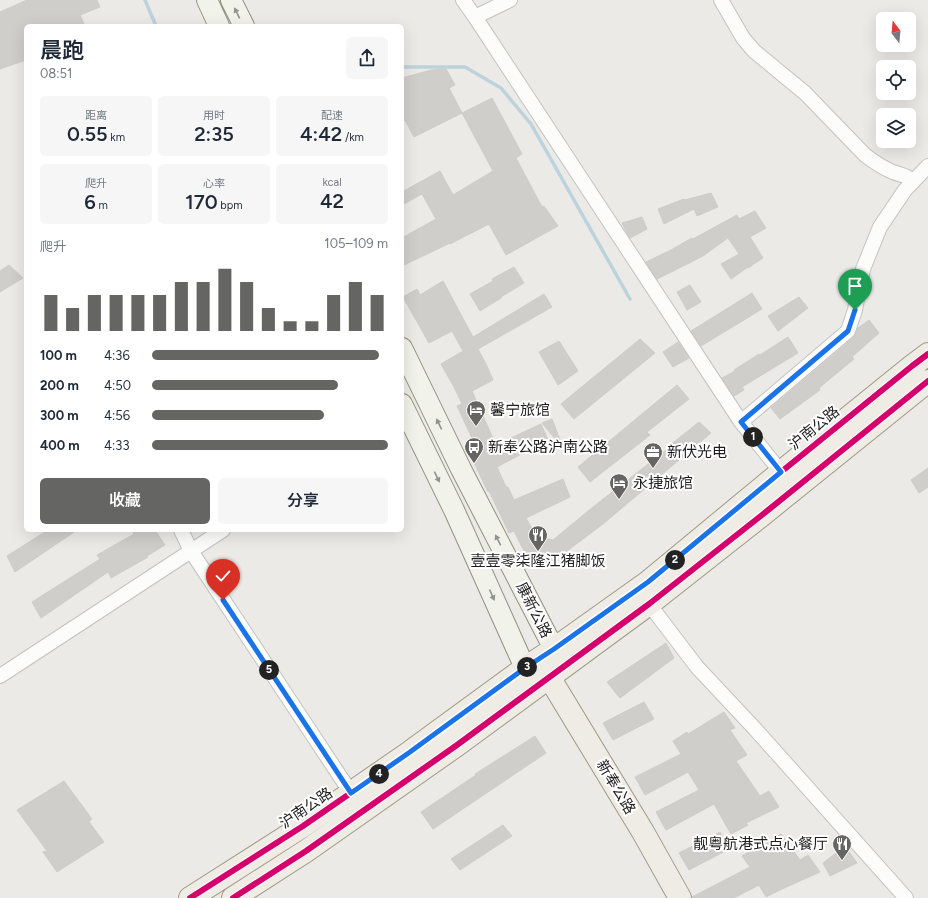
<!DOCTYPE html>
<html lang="zh">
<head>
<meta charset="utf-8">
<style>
  body { margin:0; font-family:Figtree,"Noto Sans SC",sans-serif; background:#f6f6f7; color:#1f2937; height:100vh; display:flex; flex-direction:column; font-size:15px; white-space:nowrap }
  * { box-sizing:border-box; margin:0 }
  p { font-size:13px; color:#747a83 }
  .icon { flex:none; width:22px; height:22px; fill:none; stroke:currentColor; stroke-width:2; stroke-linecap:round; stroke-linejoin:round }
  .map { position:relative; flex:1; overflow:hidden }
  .side { position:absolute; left:24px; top:24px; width:380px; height:508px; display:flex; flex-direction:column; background:#fff; border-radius:6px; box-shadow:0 4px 16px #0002 }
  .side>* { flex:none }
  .needle { width:26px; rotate:344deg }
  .tools { position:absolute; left:876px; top:12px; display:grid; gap:8px }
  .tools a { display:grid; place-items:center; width:40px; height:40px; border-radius:6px; background:#fff; box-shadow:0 4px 16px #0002; font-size:20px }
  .pin { position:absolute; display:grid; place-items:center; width:34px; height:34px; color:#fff; margin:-41px -17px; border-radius:50% 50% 50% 0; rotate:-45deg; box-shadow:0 0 4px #0007 }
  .pin .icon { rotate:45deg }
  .km { position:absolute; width:20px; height:20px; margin:-10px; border-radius:50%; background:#222; color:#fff; font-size:11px; line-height:20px; text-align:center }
  .round { display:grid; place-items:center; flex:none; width:42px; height:42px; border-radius:6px; background:#f6f6f7 }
  .head { display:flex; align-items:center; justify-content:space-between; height:68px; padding:0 16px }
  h1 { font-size:22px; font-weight:600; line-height:30px }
  .metrics { display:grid; grid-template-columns:repeat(3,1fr); gap:6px; height:68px; padding:4px 16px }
  .metrics div { display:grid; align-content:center; border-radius:6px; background:#f6f6f7; text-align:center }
  .metrics b { font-size:20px; font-weight:600 }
  .metrics small { font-size:11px; font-weight:400 }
  .metrics p { font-size:11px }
  .chart { height:112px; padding:8px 16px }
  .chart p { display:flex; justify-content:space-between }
  .chart svg { width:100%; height:72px; margin-top:4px; stroke:#656563; stroke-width:6 }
  .cta { display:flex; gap:8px; margin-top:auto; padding:8px 16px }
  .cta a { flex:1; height:46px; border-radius:6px; background:#656563; color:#fff; font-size:16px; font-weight:600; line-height:46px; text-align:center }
  .cta a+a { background:#f6f6f7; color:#1f2937 }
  ul { padding:0 16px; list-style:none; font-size:13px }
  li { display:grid; grid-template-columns:64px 48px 1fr; align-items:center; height:30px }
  li i { height:10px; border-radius:5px; background:#656563 }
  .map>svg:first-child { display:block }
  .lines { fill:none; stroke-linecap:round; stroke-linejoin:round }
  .stream { stroke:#bcd2dc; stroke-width:3.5 }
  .building { fill:#d0cecb; stroke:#ceccc8 }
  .minor-casing { stroke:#c2c2c0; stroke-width:16 }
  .secondary-casing { stroke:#909380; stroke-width:22 }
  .primary-casing { stroke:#9f9985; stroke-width:24 }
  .minor { stroke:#fcfcfb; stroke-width:14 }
  .secondary { stroke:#f1f2ea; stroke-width:20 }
  .primary { stroke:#efece5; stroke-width:22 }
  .cycleway-casing { stroke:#fff; stroke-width:8 }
  .cycleway { stroke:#d6006c; stroke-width:6 }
  .oneway { fill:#92928e }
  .route-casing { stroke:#fff; stroke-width:8 }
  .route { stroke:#1a73e8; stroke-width:5 }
  .labels { text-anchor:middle; stroke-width:4; stroke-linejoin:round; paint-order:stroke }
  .poi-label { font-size:15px; fill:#1d1d1d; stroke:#fff; text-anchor:start }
  .street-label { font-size:15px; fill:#1d1d1d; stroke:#fff }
</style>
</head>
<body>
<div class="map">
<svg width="928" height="898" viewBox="0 0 928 898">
  <rect width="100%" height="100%" fill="#ebeae6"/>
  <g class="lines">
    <path class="stream" d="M145 0 156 26
      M402 67H465L501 88 531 124 630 299"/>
  </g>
  <path class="building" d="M27 0H97L100 7 80 15 85 26H26V60L0 69V12Z
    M446 69 455 85 449 88 462 113 414 137 405 120 402 122V78L431 70Z
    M492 98 522 154 516 158 542 207 544 206 558 226 506 255 489 224 450 244V243L402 266V238L436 219 422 194 402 205V192L440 171 453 195 493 171 462 113Z
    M711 193 718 207 697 216 694 209 664 224 658 209 684 199 685 200Z
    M755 211 766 228 750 237 763 258 748 268V267L731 279 721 264 739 254 728 238 703 256 657 279 646 262 671 250 692 238 693 239 737 215 739 219Z
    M642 217 647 229 630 238 625 229 622 223Z
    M9 265 23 278 0 292V271Z
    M514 267 524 283 501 297V298L480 311 470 294 493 281 492 279Z
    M443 281 473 337 544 294 552 307 478 349 486 364 493 380 472 391 496 445 541 424 548 440 497 467 506 487H508L514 500 563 479 570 497 526 518 536 536 553 540 593 507 670 447 669 446 699 422 711 433 603 524 563 554 548 563 536 562 527 557 514 531 509 533 489 491 488 492 469 452 477 449 457 406 462 404 454 387 441 364 463 351 452 331 429 343 403 297 417 289 420 295Z
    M690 285 701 302 687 310 677 292Z
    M752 293 762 309 701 346 691 331Z
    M799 297 808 308 778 331 768 316Z
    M869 320 879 333 852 357 854 359 819 388 820 390 780 419 771 408 854 337 858 328Z
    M788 337 798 353 742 387 744 390 734 396 722 378 735 371 734 370 759 354 760 355Z
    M640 339 655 353 574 419 561 404Z
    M559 341 578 371 558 385 539 352Z
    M678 342 689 358 673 367 663 352Z
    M677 385 689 399 647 432 650 435 590 482 578 467Z
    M552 419 562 445 561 446 542 423Z
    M928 468V487L919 493 911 480Z
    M48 530H77L15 572 7 556Z
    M132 530H155L165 545 147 556 148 557 111 578 108 572 41 618 32 602 100 559 97 555 134 534Z
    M666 643 674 658 620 698 607 682Z
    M644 702 654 719 613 740 603 723Z
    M724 712 735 728 730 730 747 755 736 761 760 796 769 791 779 807 746 823 748 825 731 834 714 804 666 830 656 812 699 790 688 772 645 795 635 777 681 754 673 741 687 732 688 734Z
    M535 736 546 753 433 829 421 812 476 775 475 774Z
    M64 781 92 819 89 822 104 842 57 872 43 852 47 851 17 810Z
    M503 825 512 836 460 870 451 859Z
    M720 832 729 849 689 870 679 853Z
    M781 834 800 860 808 855 820 872 782 889 766 897 759 885 734 898H692V897L750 867 742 856 761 845V846Z
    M845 846 857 863 830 876 823 863Z"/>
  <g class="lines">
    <g class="minor-casing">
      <path id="minor" d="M463 0 475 17 741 422 781 472
        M721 0 743 38 754 51 805 93 865 155C874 162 883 168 893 172 903 176 905 174 913 182
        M475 17 510 0
        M741 422 848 331 855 310 863 269 880 227 905 190 928 166
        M181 530 191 551 351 793
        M649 604 697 667 756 730 906 898
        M0 676 223 530"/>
    </g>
    <g class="secondary-casing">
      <path id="secondary" d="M207 0 219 26
        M231 0 244 26
        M402 348 461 469 554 649 549 677 525 668 454 510 402 404"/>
    </g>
    <g class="primary-casing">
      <path id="primary" d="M549 677 643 832 680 898
        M190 898 303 826 410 752 525 668 554 649 648 582 781 472 912 366 928 354
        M233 898 306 851 457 745 649 604 762 515 928 381"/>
    </g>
    <use href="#minor" class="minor"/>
    <use href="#secondary" class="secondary"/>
    <use href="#primary" class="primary"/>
    <g class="cycleway-casing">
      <path id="cycleway" d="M190 898 303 826 410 752 525 668 554 649 648 582 781 472 912 366 928 354
        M233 898 306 851 457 745 649 604 762 515 928 381"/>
    </g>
    <use href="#cycleway" class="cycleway"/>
  </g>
  <defs><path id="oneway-solid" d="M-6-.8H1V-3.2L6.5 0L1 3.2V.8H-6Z"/></defs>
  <g class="oneway">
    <use href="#oneway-solid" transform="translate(237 13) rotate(-116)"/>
    <use href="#oneway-solid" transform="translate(439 424) rotate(-116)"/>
    <use href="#oneway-solid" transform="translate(437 477) rotate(64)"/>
    <use href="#oneway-solid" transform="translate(498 540) rotate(-117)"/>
    <use href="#oneway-solid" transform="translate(492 595) rotate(66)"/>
  </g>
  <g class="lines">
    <g class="route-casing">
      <path id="route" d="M223 600 351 793 410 752 525 668 554 649 648 582 781 472 741 422 848 331 855 310"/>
    </g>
    <use href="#route" class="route"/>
  </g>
  <defs>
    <g id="hotel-pin" transform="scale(1)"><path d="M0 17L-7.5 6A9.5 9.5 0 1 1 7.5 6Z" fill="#656563" stroke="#fff"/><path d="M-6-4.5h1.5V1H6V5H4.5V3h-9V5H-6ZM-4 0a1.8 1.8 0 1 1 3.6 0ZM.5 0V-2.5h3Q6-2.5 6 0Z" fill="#fff"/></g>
    <g id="bus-pin" transform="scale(1)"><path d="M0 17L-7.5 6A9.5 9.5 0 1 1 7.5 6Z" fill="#656563" stroke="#fff"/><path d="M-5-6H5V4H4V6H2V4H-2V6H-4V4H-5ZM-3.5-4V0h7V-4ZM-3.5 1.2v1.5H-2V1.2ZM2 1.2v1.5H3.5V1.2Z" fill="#fff"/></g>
    <g id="office-pin" transform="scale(1)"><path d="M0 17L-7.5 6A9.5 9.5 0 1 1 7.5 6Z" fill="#656563" stroke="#fff"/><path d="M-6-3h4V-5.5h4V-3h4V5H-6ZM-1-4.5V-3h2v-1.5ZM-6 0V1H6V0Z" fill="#fff"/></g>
    <g id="restaurant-pin" transform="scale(1)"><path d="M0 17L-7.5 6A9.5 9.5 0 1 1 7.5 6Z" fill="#656563" stroke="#fff"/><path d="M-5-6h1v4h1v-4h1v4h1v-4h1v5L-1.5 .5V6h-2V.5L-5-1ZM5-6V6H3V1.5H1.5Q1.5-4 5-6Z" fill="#fff"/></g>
  </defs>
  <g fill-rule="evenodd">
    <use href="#hotel-pin" x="476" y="410"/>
    <use href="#bus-pin" x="474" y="447"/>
    <use href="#office-pin" x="653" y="452"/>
    <use href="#hotel-pin" x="619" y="483"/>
    <use href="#restaurant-pin" x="538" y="535"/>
    <use href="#restaurant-pin" x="842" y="844"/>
  </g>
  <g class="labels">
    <g class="poi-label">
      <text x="490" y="415">馨宁旅馆</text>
      <text x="488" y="452">新奉公路沪南公路</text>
      <text x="667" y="457">新伏光电</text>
      <text x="633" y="488">永捷旅馆</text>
      <text x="538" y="566" text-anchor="middle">壹壹零柒隆江猪脚饭</text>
      <text x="828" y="849" text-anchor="end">靓粤航港式点心餐厅</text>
    </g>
    <g class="street-label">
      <text transform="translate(814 428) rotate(-39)" y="5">沪南公路</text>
      <text transform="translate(534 610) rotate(63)" y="5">康新公路</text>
      <text transform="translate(616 787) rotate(59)" y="5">新奉公路</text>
      <text transform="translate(306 808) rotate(-34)" y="5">沪南公路</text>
    </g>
  </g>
</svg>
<div class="tools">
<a><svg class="needle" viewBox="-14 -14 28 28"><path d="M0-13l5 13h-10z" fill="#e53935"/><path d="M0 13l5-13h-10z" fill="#747a83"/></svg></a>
<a><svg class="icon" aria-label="locate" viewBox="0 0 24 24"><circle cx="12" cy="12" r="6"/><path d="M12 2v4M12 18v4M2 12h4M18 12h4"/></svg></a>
<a><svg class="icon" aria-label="layers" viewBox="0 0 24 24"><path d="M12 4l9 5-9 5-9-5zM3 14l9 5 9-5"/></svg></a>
</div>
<div class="pin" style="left:855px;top:310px;background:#1e9e55"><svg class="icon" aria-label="arrive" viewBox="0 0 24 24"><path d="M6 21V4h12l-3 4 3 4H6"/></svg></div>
<div class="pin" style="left:223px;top:600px;background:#d93025"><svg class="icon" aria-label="check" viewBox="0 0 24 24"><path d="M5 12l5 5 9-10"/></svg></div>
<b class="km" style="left:753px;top:437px">1</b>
<b class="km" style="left:675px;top:560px">2</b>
<b class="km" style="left:527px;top:667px">3</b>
<b class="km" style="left:379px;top:774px">4</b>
<b class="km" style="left:269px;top:670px">5</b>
<section class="side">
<div class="head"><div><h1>晨跑</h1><p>08:51</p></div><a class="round"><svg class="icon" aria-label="share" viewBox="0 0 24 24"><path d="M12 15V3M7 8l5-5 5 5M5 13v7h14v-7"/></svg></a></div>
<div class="metrics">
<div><p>距离</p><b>0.55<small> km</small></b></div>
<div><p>用时</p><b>2:35</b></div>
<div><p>配速</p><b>4:42<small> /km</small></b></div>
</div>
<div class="metrics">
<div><p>爬升</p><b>6<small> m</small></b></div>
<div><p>心率</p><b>170<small> bpm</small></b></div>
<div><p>kcal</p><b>42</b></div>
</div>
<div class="chart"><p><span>爬升</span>105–109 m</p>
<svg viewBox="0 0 160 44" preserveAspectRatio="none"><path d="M5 44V22M15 44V30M25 44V22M35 44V22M45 44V22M55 44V22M65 44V14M75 44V14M85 44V6M95 44V14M105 44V30M115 44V38M125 44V38M135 44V22M145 44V14M155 44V22"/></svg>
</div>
<ul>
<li><b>100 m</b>4:36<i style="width:96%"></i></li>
<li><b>200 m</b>4:50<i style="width:79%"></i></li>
<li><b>300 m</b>4:56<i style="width:73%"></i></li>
<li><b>400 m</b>4:33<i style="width:100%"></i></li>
</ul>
<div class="cta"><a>收藏</a><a>分享</a></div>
</section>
</div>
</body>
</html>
